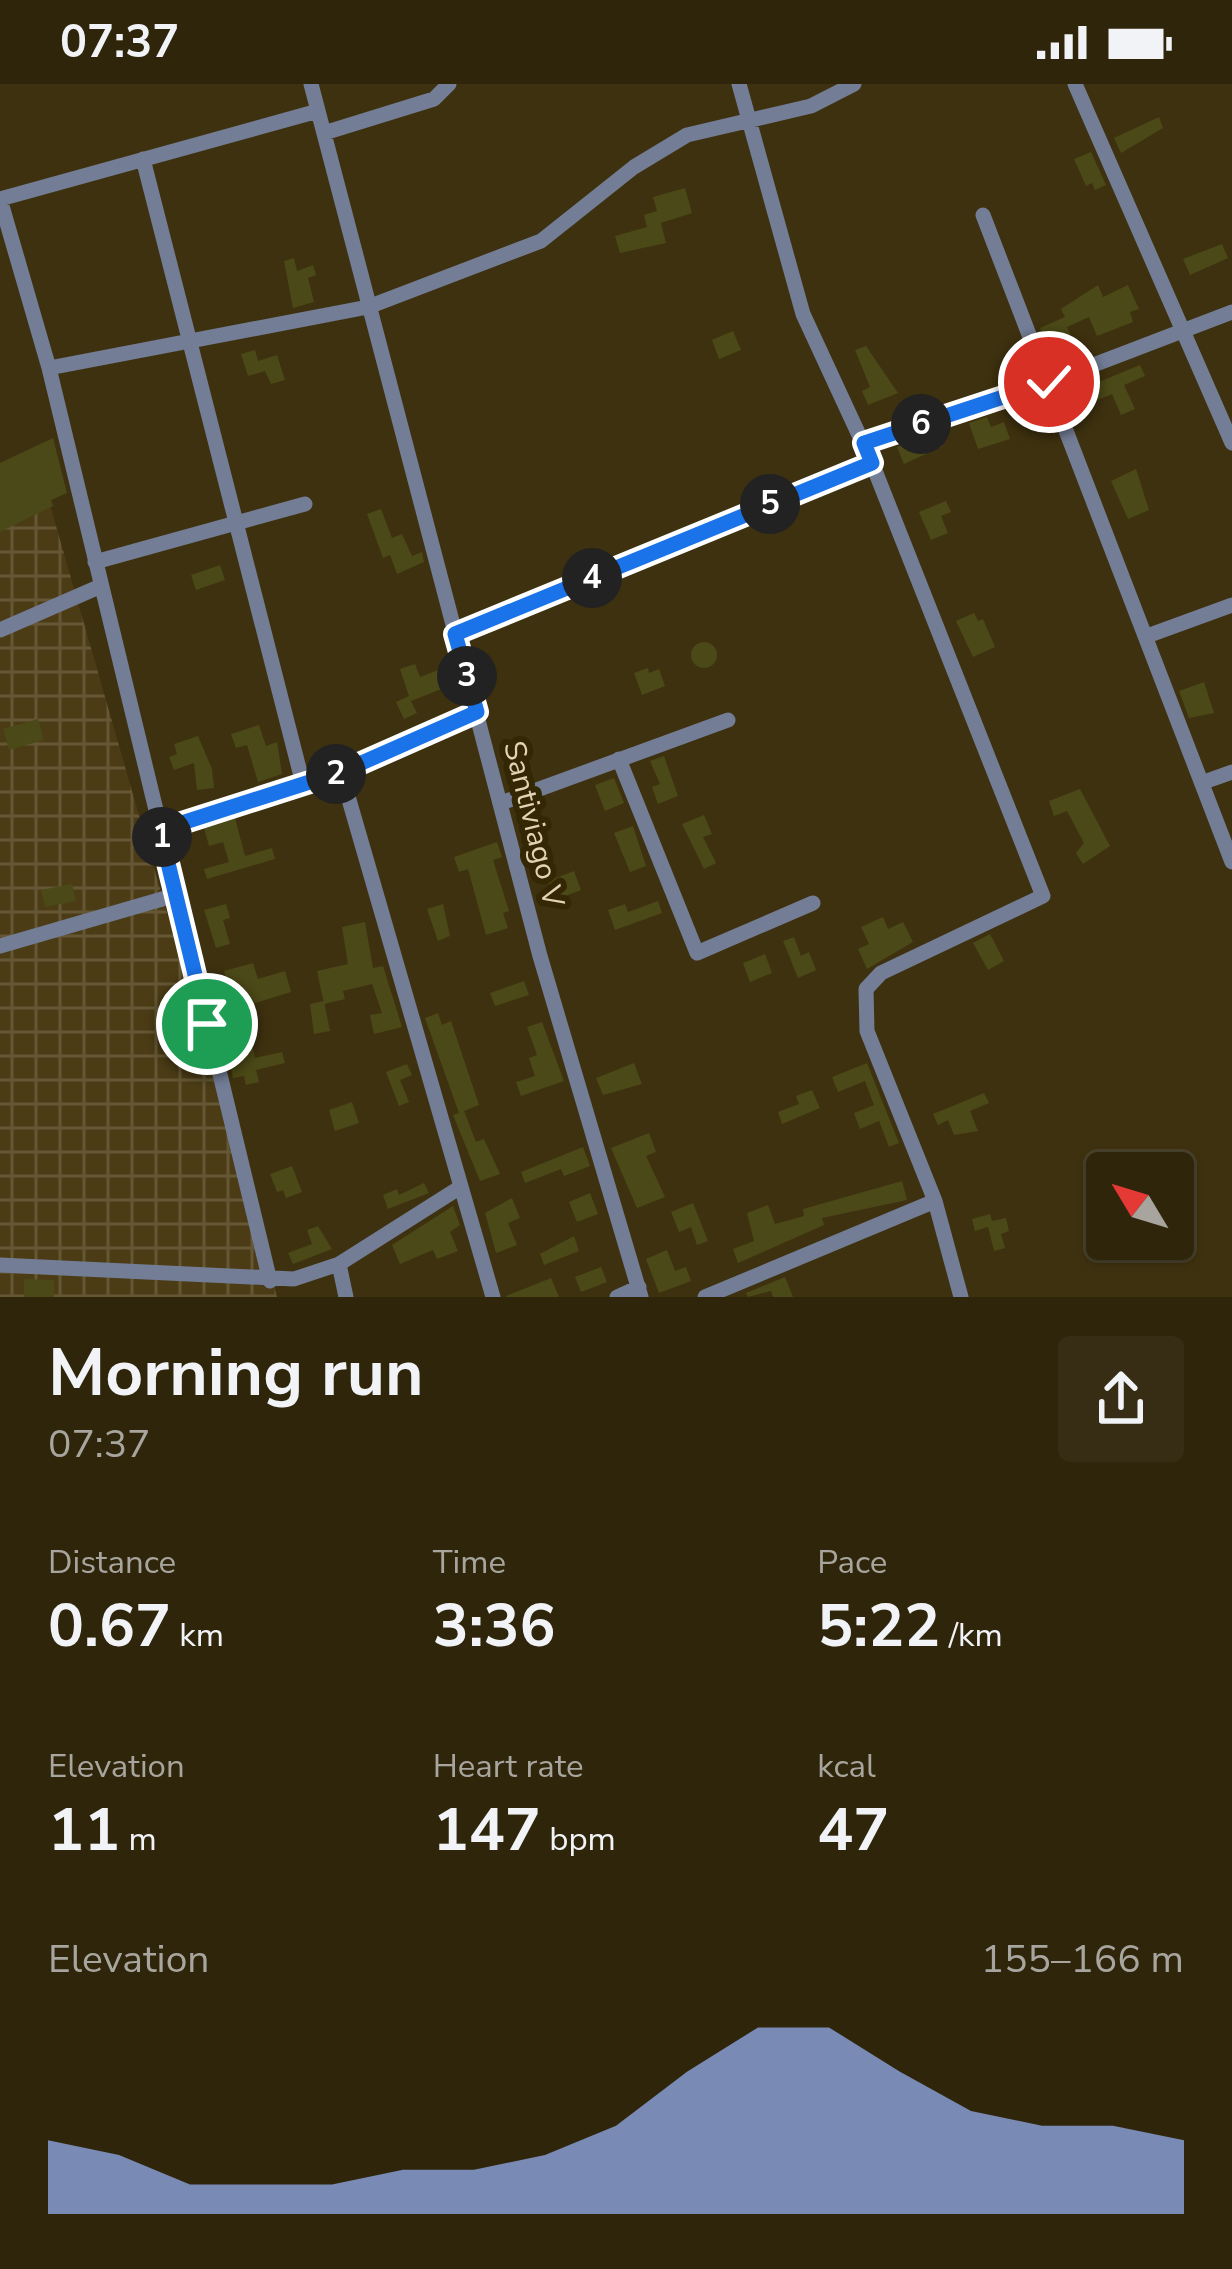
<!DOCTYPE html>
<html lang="en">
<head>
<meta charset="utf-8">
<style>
  body { margin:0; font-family:"Nunito Sans",sans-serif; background:#362d14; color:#f1f3f6; height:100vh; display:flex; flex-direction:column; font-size:45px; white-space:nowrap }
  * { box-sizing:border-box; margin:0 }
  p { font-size:39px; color:#a7a59d }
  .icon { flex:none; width:66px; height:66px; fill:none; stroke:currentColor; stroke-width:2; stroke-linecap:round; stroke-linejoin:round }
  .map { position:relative; height:1213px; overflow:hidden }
  .panel { display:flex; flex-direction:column; background:#2e250b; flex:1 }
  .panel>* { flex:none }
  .needle { width:78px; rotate:308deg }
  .controls { position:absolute; left:1086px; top:1068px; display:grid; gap:24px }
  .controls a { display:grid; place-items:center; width:108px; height:108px; border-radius:12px; background:#2e250b; box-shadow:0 3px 9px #0004,0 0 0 3px #49422c; font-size:60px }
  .pin { position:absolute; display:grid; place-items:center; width:102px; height:102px; color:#fff; margin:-51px; border:6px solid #fff; border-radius:50%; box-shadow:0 3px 12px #0007 }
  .km { position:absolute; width:60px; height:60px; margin:-30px; border-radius:50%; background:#222; color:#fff; font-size:33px; line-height:60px; text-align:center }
  .round { display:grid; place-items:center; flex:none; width:126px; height:126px; border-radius:12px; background:#362d14 }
  .headline { display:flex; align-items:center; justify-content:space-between; height:204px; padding:0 48px }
  h1 { font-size:66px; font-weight:700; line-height:90px }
  .stats { display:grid; grid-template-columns:repeat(3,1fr); gap:18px; height:204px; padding:12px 48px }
  .stats div { display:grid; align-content:center }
  .stats b { font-size:60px; font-weight:700 }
  .stats small { font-size:33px; font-weight:400 }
  .stats p { font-size:33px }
  .chart { height:336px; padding:24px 48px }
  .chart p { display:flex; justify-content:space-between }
  .chart svg { width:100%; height:216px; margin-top:12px; fill:#99b5fd; opacity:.7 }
  .status { display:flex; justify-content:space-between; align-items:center; height:84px; padding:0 60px; background:#2e250b; direction:ltr }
  .status svg { height:33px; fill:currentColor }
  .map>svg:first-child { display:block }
  .industrial { fill:url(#industrial-grid) }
  .building { fill:#4b4917 }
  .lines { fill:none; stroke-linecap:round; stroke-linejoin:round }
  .minor { stroke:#737d96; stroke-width:15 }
  .route-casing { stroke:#fff; stroke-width:24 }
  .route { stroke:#1a73e8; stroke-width:15 }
  .labels { text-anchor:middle; stroke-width:12; stroke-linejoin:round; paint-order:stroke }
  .street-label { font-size:30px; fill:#e1d3b4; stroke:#342704 }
</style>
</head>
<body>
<div class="status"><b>07:37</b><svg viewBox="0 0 49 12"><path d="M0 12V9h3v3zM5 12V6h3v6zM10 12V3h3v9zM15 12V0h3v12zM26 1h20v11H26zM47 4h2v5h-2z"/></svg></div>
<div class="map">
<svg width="1232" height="1213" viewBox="0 0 1232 1213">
  <defs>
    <pattern id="industrial-grid" width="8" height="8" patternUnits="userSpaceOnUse" patternTransform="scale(3)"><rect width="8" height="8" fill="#4b3c15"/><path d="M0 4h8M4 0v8" fill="none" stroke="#655735"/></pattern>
  </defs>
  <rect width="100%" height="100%" fill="#3e310f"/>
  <path class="industrial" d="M40 386 277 1213H0V408Z"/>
  <path class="building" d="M1159 33 1163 44 1121 69 1114 54Z
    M1091 68 1106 101 1095 106 1092 99 1086 102 1074 75Z
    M685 104 692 129 661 139 666 159 620 169 615 152 647 143 644 131 657 127 653 113Z
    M1222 160 1228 174 1190 191 1183 175Z
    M294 174 297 187 313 181 316 191 308 194 314 218 293 224 284 177Z
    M1098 201 1103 213 1128 201 1139 225 1130 228 1133 238 1097 252 1089 233 1067 243 1079 269 1063 276 1053 253 1046 256 1040 244 1065 233 1061 225Z
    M733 247 741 266 719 275 712 256Z
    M866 262 898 309 868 321 862 307 870 303 855 266Z
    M255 266 258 277 277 271 285 296 271 300 265 287 248 292 241 270Z
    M1140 281 1145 292 1124 301 1135 325 1121 331 1112 310 1095 317 1089 302Z
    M987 333 991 343 1004 338 1010 355 978 365 969 339Z
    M938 347 943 362 904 380 897 363Z
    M53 354 67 409 51 416 53 422 0 448V379Z
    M1136 385 1149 426 1128 435 1111 397Z
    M946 417 951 428 941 432 948 449 931 456 919 428Z
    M381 425 392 454 402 450 412 472 422 468 424 478 397 490 390 471 383 474 367 430Z
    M220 481 225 496 196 506 191 491Z
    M974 529 978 537 983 535 995 563 973 573 956 537Z
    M691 571a13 13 0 1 1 26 0a13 13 0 1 1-26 0Z
    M415 580 420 593 438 586 444 604 411 617 417 629 404 635 396 618 409 612 400 585Z
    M648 584 649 589 659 585 665 602 642 611 634 589Z
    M1204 598 1214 629 1189 634 1179 607Z
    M38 635 44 656 9 666 3 645Z
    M259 641 266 662 277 658 282 690 258 698 247 661 236 664 231 650Z
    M198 652 212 685 214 704 197 706 194 679 174 686 169 673 177 670 174 660Z
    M664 672 678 712 658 720 652 703 660 700 650 677Z
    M614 694 624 719 605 727 595 701Z
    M1080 705 1110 762 1083 780 1076 769 1084 759 1067 727 1054 732 1049 717Z
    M704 731 712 750 703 753 716 779 704 785 682 740Z
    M235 734 245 772 272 764 275 775 207 795 204 785 229 778 223 758 209 762 204 744Z
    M633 742 646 782 630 788 614 749Z
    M497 758 502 773 493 776 509 827 503 829 508 844 486 851 468 785 459 788 454 773Z
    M574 787 581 806 555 816 548 797Z
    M72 800 76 817 45 823 41 806Z
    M658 817 662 829 615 846 608 826 625 820 628 828Z
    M226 820 230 834 223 836 230 860 216 864 204 826Z
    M443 820 450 852 438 857 427 825Z
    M883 833 888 845 903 838 913 858 867 885 858 865 869 860 861 843Z
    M365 838 373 884 383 882 402 943 374 950 370 931 382 929 372 900 343 907 345 915 324 920 317 887 348 880 342 843Z
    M990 850 1004 877 988 886 973 859Z
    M794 853 801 872 809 868 816 886 798 894 783 857Z
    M765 870 772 889 750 898 743 879Z
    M253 879 258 895 285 887 291 908 229 927 226 916 232 914 224 887Z
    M524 897 529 911 495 922 490 909Z
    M324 917 330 947 314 950 310 920Z
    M438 929 442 941 451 937 479 1021 459 1029 425 934Z
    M542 938 564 997 521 1012 516 998 535 992 529 974 537 971 527 943Z
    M251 954 255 974 282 968 285 979 256 986 259 998 246 1001 244 992 233 994 230 980 238 978 234 958Z
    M634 979 642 1000 603 1011 596 994Z
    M867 979 899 1059 889 1063 879 1037 860 1045 854 1029 874 1021 865 997 838 1008 832 993Z
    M407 980 412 991 400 996 409 1018 399 1022 386 988Z
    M812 1006 820 1024 782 1040 778 1028 799 1020 796 1012Z
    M984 1009 989 1019 970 1027 978 1047 954 1051 948 1036 938 1041 933 1030Z
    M352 1018 359 1039 335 1047 329 1026Z
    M464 1027 476 1058 484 1055 500 1090 480 1097 453 1031Z
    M649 1049 656 1068 646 1072 665 1113 637 1124 611 1064Z
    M583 1063 590 1082 564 1092 561 1085 525 1099 521 1088Z
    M292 1082 302 1108 286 1114 283 1106 277 1108 270 1090Z
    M902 1097 907 1116 822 1134 824 1141 738 1179 733 1165 754 1157 747 1129 768 1121 775 1140 804 1132 803 1125Z
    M424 1099 429 1109 388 1125 383 1111 397 1105 399 1111Z
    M590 1109 598 1130 577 1138 569 1118Z
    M512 1114 520 1134 508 1139 517 1161 496 1169 485 1129Z
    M693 1119 708 1157 697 1161 691 1143 679 1148 671 1128Z
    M453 1122 460 1141 450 1148 458 1167 437 1175 433 1166 400 1180 392 1161Z
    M990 1130 992 1137 1006 1134 1009 1147 1001 1150 1005 1164 994 1167 988 1143 975 1147 972 1135Z
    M318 1142 332 1165 293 1180 288 1169 312 1160 307 1146Z
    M574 1152 579 1167 544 1181 540 1170Z
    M667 1166 675 1187 686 1183 691 1197 659 1209 646 1175Z
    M601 1183 607 1198 581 1208 575 1193Z
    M785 1193 793 1213H773L771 1207 748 1213 746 1209Z
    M551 1194 559 1213H506V1212Z
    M24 1195 54 1196V1213H24Z"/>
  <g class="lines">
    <path class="minor" d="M311 0 540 872 641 1213
      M739 0 803 230 872 379 1043 812 881 889 866 905 867 947 935 1117 961 1213
      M1075 0 1232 359
      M324 49 434 15 449 0
      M143 75 303 700
      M0 115 49 284 270 1197
      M0 115 318 27
      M983 131 1232 778
      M49 284 368 223 541 157 634 83 687 51 811 22 854 0
      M864 359 1049 298 1232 228
      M95 478 305 420
      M0 546 101 502
      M455 550 872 379
      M1147 552 1232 521
      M619 675 697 869 813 819
      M341 688 493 1213
      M1204 698 1232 688
      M501 719 728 636
      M160 745 341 688 477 628
      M0 862 176 811
      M339 1180 346 1213
      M0 1181 294 1195 339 1180 459 1104
      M617 1213 639 1203
      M705 1213 935 1117"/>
  </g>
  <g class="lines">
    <g class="route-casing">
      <path id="route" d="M207 940 160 746 341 688 477 628 455 550 872 379 864 359 1049 298"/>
    </g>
    <use href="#route" class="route"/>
  </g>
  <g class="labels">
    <g class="street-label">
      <text transform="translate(534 740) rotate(76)" y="10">Santiviago V</text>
    </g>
  </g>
</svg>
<div class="controls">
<a><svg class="needle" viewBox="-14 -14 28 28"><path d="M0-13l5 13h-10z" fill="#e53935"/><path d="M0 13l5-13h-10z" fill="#a7a59d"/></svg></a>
</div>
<div class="pin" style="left:207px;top:940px;background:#1e9e55"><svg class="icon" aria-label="arrive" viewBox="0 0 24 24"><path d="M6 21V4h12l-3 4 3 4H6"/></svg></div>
<div class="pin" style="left:1049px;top:298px;background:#d93025"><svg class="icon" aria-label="check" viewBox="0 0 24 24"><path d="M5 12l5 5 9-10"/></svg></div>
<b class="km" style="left:162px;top:753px">1</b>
<b class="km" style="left:336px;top:690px">2</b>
<b class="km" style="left:467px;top:592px">3</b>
<b class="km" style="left:592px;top:494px">4</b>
<b class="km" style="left:770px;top:420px">5</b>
<b class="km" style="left:921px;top:340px">6</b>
</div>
<section class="panel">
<div class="headline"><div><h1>Morning run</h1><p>07:37</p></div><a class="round"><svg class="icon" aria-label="share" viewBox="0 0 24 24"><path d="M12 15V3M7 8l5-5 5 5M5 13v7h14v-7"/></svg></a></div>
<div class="stats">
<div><p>Distance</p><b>0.67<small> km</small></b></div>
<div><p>Time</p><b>3:36</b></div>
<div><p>Pace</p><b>5:22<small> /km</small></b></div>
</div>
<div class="stats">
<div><p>Elevation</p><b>11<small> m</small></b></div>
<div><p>Heart rate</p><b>147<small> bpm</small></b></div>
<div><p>kcal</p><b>47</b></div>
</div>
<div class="chart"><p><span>Elevation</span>155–166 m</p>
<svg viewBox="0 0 160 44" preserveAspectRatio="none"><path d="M0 44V29L10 32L20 38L30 38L40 38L50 35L60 35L70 32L80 26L90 15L100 6L110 6L120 15L130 23L140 26L150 26L160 29V44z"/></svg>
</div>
</section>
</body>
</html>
